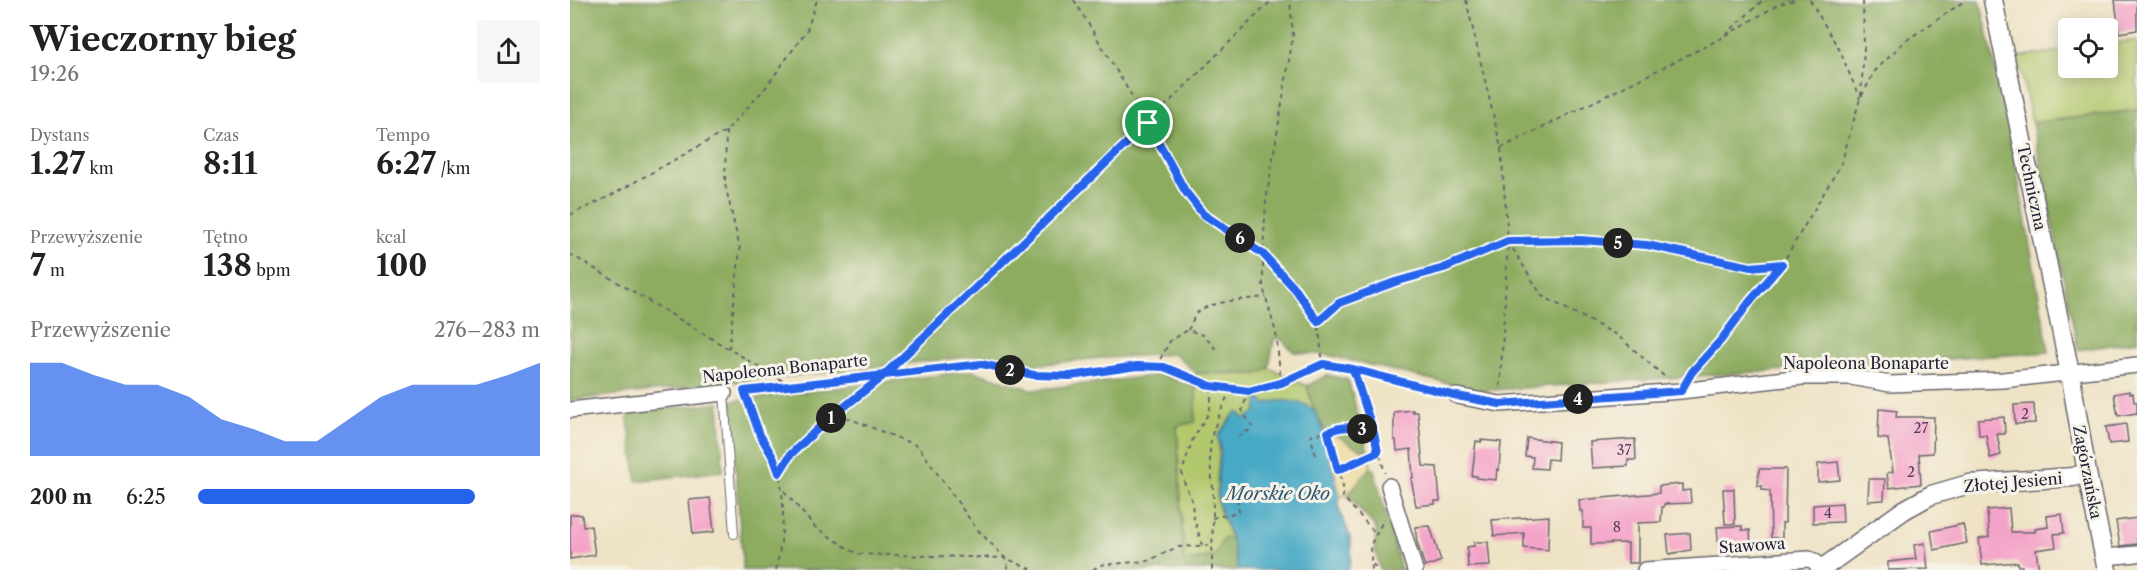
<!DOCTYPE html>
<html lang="pl">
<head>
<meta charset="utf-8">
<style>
  body { margin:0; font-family:"Libre Caslon Text",serif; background:#f6f6f6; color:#222; height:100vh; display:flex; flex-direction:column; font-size:22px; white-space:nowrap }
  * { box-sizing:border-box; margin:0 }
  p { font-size:20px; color:#767676 }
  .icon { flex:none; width:33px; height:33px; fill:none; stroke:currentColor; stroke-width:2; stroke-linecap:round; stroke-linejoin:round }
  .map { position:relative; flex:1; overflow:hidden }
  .details { display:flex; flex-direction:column; background:#fff; width:570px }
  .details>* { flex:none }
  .controls { position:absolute; left:1488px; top:18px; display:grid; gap:12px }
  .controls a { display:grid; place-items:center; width:60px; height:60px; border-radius:6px; background:#fff; box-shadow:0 3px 15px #0003; font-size:30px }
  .pin { position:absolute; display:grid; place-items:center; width:51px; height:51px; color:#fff; margin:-26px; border:3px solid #fff; border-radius:50%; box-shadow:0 2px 6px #0007 }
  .km { position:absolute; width:30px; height:30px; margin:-15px; border-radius:50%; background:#222; color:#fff; font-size:16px; line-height:30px; text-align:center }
  .round { display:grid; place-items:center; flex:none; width:63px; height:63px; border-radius:6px; background:#f6f6f6 }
  .head { display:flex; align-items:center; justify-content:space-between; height:102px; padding:0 30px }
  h1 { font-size:33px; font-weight:700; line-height:45px }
  .figures { display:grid; grid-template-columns:repeat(3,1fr); gap:9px; height:102px; padding:6px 30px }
  .figures div { display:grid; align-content:center }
  .figures b { font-size:30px; font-weight:700 }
  .figures small { font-size:16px; font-weight:400 }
  .figures p { font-size:16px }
  .chart { height:168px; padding:12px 30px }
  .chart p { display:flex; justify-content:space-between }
  .chart svg { width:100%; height:108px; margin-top:6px; fill:#2563eb; opacity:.7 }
  ul { padding:0 30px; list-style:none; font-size:20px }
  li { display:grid; grid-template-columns:96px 72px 1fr; align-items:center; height:45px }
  li i { height:15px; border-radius:8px; background:#2563eb }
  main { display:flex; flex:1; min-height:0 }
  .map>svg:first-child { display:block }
  .green { fill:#b2c86d; stroke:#6a7554; stroke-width:1.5 }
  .forest { fill:#8dac60; stroke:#58674e; stroke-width:1.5 }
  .sand { fill:#eeda9e; stroke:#887e6c; stroke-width:1.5 }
  .water { fill:#46a9c5; stroke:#346680; stroke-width:1.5 }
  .building { fill:#f4a3c8 }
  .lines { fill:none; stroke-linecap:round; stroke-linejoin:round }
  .service-casing { stroke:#6a666c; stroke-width:10 }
  .minor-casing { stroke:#6a666c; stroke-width:18 }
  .tertiary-casing { stroke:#6a666c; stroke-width:21 }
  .path { stroke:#6a666c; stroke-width:2; stroke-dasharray:4.5 4.5; stroke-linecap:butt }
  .service { stroke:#fff; stroke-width:8 }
  .minor { stroke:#fff; stroke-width:15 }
  .tertiary { stroke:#fff; stroke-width:18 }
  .route-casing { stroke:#fff; stroke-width:12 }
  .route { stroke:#2563eb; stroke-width:8 }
  .labels { text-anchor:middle; stroke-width:6; stroke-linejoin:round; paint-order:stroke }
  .number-label { font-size:14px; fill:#56425e }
  .street-label { font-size:16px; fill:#22223b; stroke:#f7f3e8 }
  .water-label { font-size:18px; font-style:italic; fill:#305872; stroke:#f7f3e8 }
</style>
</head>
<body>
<main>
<section class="details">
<div class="head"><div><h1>Wieczorny bieg</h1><p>19:26</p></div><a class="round"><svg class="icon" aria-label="share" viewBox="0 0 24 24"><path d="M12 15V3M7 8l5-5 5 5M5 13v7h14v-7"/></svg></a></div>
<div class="figures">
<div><p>Dystans</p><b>1.27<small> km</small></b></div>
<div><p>Czas</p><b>8:11</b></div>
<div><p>Tempo</p><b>6:27<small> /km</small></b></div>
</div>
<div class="figures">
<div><p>Przewyższenie</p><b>7<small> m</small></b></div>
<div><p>Tętno</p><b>138<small> bpm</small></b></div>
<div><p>kcal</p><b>100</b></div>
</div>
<div class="chart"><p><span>Przewyższenie</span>276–283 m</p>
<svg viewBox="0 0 160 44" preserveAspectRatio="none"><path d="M0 44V6L10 6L20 11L30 15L40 15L50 20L60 29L70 33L80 38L90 38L100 29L110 20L120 15L130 15L140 15L150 11L160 6V44z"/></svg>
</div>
<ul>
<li><b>200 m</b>6:25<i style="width:81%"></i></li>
</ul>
</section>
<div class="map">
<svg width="1567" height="570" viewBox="0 0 1567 570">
  <rect width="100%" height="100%" fill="#f7f3e8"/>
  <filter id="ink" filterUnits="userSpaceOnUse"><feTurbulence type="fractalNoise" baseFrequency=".0167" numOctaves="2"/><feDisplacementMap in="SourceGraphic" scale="12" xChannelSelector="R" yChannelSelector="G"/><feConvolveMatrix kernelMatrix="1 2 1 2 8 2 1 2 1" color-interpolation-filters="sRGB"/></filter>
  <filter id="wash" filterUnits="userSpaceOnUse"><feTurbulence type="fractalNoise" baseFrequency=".008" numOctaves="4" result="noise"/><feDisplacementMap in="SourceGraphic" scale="24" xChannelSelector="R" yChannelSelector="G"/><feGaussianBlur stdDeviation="1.35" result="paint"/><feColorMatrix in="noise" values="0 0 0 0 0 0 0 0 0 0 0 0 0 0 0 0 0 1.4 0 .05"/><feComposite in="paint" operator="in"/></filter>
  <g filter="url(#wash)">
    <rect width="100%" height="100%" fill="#efe3c6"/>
    <path class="green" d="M1567 40V110L1462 123 1448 57 1498 50V68H1538V44Z
      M699 368 737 386 744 410C728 402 713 398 695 404L691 399H688L689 408 686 413 648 436C652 458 644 480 648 503 650 514 657 527 661 538H654L645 556 614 562 607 426 625 422 626 373 688 374Z"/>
    <path class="forest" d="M0 0H1410L1438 123 1479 352 909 391 758 355 724 352 710 338 704 339 699 368 688 374 626 373 605 354 531 358 453 366 415 355 0 400Z
      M1567 110V341L1508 350 1462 123Z
      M402 371 463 390 591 375 626 387 625 422 607 426 614 562 645 556 654 538H661L668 570H173L161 401Z
      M757 375 778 380 798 451C777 448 777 435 757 435L744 410 737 386Z
      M149 403 153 471 67 481 57 413Z
      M801 467 804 470 831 570H810L805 549 806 528 777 495Z"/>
    <path class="sand" d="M757 435C777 435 777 448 798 451L801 467 777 495 770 496 753 436Z"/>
    <path class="water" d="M688 399H691L695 404C709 399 733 399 744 411 752 419 766 481 770 496 765 511 776 522 780 537 782 547 781 560 778 570H668L661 538 648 503V473L651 452 648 436 665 413H670L674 419C691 410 685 413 688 399Z"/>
    <g id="blocks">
      <path class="building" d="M1545 0H1567V30L1549 33Z
        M1559 391 1560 394 1563 393 1564 402H1567V413L1548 416 1544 394Z
        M1464 404 1465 423 1445 424 1444 405Z
        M1309 409 1327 411 1326 417H1364L1363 453 1349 454 1351 484 1319 488 1317 473 1323 472 1318 439 1308 438Z
        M843 410V412H848L853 466 867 467 870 501H865V504L846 506 841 478H843L841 449 827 451 826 440H824V412Z
        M1434 417 1435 434H1427L1431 455 1420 458 1416 435H1409L1408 419Z
        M1556 424 1558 442 1539 444 1536 427Z
        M957 438 988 442 987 460 978 459 977 469 962 468 963 457 955 456Z
        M1065 439 1066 460H1058V466L1022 468 1020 442Z
        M911 440 931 442 929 470 927 469 926 480 907 478V476H902L906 441 911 442Z
        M1268 462 1270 480 1248 482V464Z
        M1189 469H1216L1215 523H1212V538H1201L1200 491 1192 490V486H1188Z
        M1299 479H1315L1314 500 1298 501Z
        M1112 484V491L1120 490 1121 503 1094 504V507H1092L1091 522 1068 523V563H1058V543L1021 544V528H1013V511H1010L1009 500 1089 493V486Z
        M1153 489H1164L1165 524H1155Z
        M140 498 144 532 123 534 119 500Z
        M1272 503 1273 522 1243 523V505Z
        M1439 508 1441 532H1465V529L1478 527 1477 516 1492 514 1494 533 1484 534 1486 547 1466 550 1469 570H1452V566H1448V562L1412 565 1409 539 1419 537 1417 510Z
        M6 514 12 515 13 527 21 526 25 555 0 559V515Z
        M979 516 978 550 954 548V533L924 536 922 520Z
        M1567 518V544L1550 546 1546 521Z
        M1393 524 1397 543 1364 550 1361 531Z
        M860 526 871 561 855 567 847 542 845 527Z
        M1172 526V530H1180L1181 550 1149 551 1147 527Z
        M1120 533 1121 550 1099 554 1097 535Z
        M904 542H918L920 566 898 567 897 547 904 546Z
        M1355 543 1358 569 1318 570V562L1346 559 1344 545Z"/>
    </g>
  </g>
  <g filter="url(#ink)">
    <use href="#blocks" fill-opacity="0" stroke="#6a666c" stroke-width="1.5"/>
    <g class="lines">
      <g class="service-casing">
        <path id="service" d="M154 393 164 534"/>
      </g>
      <g class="minor-casing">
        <path id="minor" d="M887 396 930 404 1111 391 1232 377H1281L1320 384 1433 380 1567 365
          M0 410 154 393
          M819 486 845 570
          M1535 557 1567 554
          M1075 570 1239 559 1244 561 1251 569"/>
      </g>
      <g class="tertiary-casing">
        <path id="tertiary" d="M1423 0 1500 373 1517 473 1537 570
          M1250 570 1334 510 1361 495 1399 484 1503 477 1517 473"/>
      </g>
      <path class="path" d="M504 0 578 123 615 191 633 214 693 254 726 290 748 322 753 364
        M896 0 931 148 938 241 930 389
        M1240 0 1270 51 1290 99
        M1155 35 1193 0
        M1291 96 1294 48 1293 0
        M156 131 155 184 170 249 159 348
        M931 148 1150 39 1209 4 1225 0
        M0 215 38 197 156 131 196 87 237 30 247 0
        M938 241 972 296 1047 335 1095 377
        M0 254 223 387
        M748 322 769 303 826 282 874 268 938 241 1010 240 1077 245 1181 267 1212 264
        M618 330C621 325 623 318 627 313 638 301 679 299 696 297
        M586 367 600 341 618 330 633 335 649 352
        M783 369 804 433 815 473
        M1119 376 1151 340 1181 300 1212 264 1271 164 1290 99 1305 71 1334 42 1396 0
        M711 383 706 333 693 287V254L696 201 723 36 720 0
        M174 391 190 435 204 459 209 473
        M169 392 223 387 411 364 464 375 500 376 567 366 594 367 641 386 679 391 712 383 753 364 783 369 873 393
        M268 414 348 446 406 528 435 558 464 570
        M758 432 773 486V497L806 534
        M668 437 683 428 672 410 679 391
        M745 455 741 435 758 432 770 426H779L804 433
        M768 470 808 452
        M214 491 245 527 287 554 435 558 439 570
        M642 518 669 512 667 497
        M632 545 623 515 622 501 614 482 612 472 622 441 638 414 641 404V386
        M803 564 807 570
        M206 570C213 538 216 505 209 473L221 454 254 423 313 376 578 123 702 0
        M523 570 529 565 578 561 607 547 642 545
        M642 570C642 548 643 527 643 505 645 478 635 460 643 431 648 417 655 402 661 388
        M802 570 800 546 814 519"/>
      <use href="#service" class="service"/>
      <use href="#minor" class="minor"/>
      <use href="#tertiary" class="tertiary"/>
    </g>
  </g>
  <g class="lines" filter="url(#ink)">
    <g class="route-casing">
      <path id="route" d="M578 123 313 376 254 423 221 454 209 473 204 459 190 435 174 391 411 364 464 375 500 376 567 366 594 367 641 386 679 391 711 383 753 364 783 369 804 433C787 427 775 424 758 432L768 470 808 452 804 433 783 369 887 396 930 404 1111 391 1122 372 1151 340 1181 300 1212 264 1181 267 1077 245 1010 240 938 241 874 268 825 282 769 303 748 322 726 290 693 254 633 214 615 191 578 123"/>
    </g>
    <use href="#route" class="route"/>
  </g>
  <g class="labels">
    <g class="number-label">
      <text x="1455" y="419">2</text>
      <text x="1351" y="433">27</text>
      <text x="1054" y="455">37</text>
      <text x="1341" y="477">2</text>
      <text x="1258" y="518">4</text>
      <text x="1047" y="532">8</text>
    </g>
    <g class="street-label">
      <text transform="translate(1462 187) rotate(78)" y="6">Techniczna</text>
      <text x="1296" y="369">Napoleona Bonaparte</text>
      <text transform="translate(215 368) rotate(-6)" y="6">Napoleona Bonaparte</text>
      <text transform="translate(1518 472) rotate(79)" y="6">Zagórzańska</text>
      <text transform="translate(1443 482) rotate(-5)" y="6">Złotej Jesieni</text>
      <text transform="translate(1182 545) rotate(-4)" y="6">Stawowa</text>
    </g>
    <g class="water-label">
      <text x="708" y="500">Morskie Oko</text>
    </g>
  </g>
</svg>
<div class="controls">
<a><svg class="icon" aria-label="locate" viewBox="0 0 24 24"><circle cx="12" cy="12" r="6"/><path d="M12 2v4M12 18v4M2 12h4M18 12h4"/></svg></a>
</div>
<div class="pin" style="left:578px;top:123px;background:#1e9e55"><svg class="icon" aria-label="arrive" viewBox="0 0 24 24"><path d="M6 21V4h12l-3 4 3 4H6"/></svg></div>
<b class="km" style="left:261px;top:418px">1</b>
<b class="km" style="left:440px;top:370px">2</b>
<b class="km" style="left:792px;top:429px">3</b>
<b class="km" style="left:1008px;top:399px">4</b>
<b class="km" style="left:1048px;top:243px">5</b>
<b class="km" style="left:670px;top:238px">6</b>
</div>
</main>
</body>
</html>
